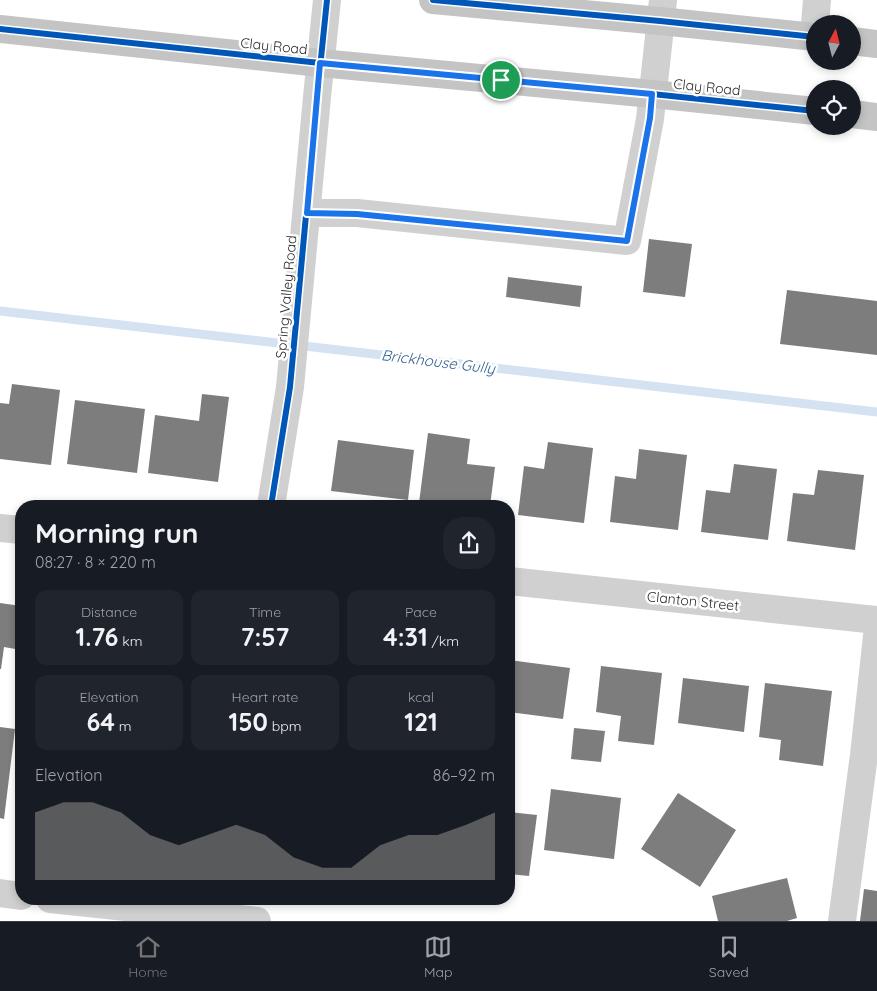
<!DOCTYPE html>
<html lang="en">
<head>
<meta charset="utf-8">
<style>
  body { margin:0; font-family:Quicksand,sans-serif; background:#20242c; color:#f1f3f6; height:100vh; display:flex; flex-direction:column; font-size:19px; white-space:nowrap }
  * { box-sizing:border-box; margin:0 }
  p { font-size:16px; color:#9ea1a6 }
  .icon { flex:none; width:28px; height:28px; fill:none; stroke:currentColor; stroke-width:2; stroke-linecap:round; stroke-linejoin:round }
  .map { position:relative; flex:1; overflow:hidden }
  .sheet { position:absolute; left:15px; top:500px; width:500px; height:405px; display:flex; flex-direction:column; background:#171b24; border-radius:20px; box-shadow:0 2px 8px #0003 }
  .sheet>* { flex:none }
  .needle { width:32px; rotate:7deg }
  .tools { position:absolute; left:806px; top:15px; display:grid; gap:10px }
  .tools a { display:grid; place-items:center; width:55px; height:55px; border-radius:50%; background:#171b24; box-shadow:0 2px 8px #0003; font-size:25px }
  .pin { position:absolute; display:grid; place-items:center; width:42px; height:42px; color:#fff; margin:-21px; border:2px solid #fff; border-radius:50%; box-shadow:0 1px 5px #0007 }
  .round { display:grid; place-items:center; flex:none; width:52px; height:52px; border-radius:20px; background:#20242c }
  .summary { display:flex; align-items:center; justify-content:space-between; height:85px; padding:0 20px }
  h1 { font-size:28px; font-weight:700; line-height:38px }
  .figures { display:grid; grid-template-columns:repeat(3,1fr); gap:8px; height:85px; padding:5px 20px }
  .figures div { display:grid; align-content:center; border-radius:12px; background:#20242c; text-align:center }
  .figures b { font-size:25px; font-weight:700 }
  .figures small { font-size:14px; font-weight:400 }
  .figures p { font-size:14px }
  .chart { height:140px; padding:10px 20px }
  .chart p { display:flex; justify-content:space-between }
  .chart svg { width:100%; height:90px; margin-top:5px; fill:#757575; opacity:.7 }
  .tab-bar { display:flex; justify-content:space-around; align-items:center; height:70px; border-top:1px solid #363941; background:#171b24; font-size:14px; color:#9ea1a6 }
  .tab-bar a { display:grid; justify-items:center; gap:2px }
  .tab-bar .active { color:#757575 }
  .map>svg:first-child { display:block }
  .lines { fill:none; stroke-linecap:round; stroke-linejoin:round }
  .stream { stroke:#d4e2f2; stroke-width:9 }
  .building { fill:#7d7d7d }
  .minor { stroke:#d0d0d0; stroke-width:28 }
  .major { stroke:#c4c4c4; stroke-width:28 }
  .cycleway-casing { stroke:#fff; stroke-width:9 }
  .cycleway { stroke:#0057b8; stroke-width:6 }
  .route-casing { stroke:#fff; stroke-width:10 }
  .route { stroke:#1a73e8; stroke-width:6 }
  .labels { text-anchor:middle; stroke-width:5; stroke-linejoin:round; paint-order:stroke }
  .street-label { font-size:14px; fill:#2b2b2b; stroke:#fff }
  .water-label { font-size:15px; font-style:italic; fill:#346293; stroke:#fff }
</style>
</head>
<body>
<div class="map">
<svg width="877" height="921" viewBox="0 0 877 921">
  <rect width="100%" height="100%" fill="#fff"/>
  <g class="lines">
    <path class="stream" d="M0 311 877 412"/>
  </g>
  <path class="building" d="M649 239 692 244 685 297 643 292Z
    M508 277 582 286 580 307 506 297Z
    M787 290 877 301V355L780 344Z
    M12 384 60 390 51 465 0 459V403L9 404Z
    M202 394 229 397 218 482 148 473 155 415 199 421Z
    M75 400 145 409 137 473 67 464Z
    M428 433 470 439 467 464 495 467 490 506H447L419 503Z
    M338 440 414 450 408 500 331 491Z
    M548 442 593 448 584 523 518 515 524 466 544 469Z
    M639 449 687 455 678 530 610 522 615 476 636 479Z
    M734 464 777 469 768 540 701 532 706 490 730 493Z
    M818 470 864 475 855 550 787 541 793 493 814 495Z
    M0 603 21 606V650L4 647 1 669H0Z
    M509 660 570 668 563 719 509 712Z
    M601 666 662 673 654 745 618 741 621 716 596 712Z
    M683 678 749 686 744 732 678 723Z
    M765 683 832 691 823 766 779 760 781 740 759 737Z
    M0 727 15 729 4 819 0 818Z
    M574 728 605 731 601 762 571 759Z
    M551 789 621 798 614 859 544 850Z
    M678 793 736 830 700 887 641 849Z
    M509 812 537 815 529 876 509 874Z
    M787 878 797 918 787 921H718L712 896Z
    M864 889 877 891V921H860Z"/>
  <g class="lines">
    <path class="minor" d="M815 24 817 0
      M307 213H357L627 241 650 119 663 0
      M271 506 290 387 317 97 327 0
      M0 528 21 530
      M509 581 877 620
      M0 893 21 896
      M50 899 257 921
      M842 921 864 755 877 636"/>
    <path class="major" d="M433 0 660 21 815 37
      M0 29 320 63 652 94 815 111
      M852 41 877 44
      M852 114 877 117"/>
    <g class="cycleway-casing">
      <path id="cycleway" d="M433 0 660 21 815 37
        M0 29 320 63 652 94 815 111
        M271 506 290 387 317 97 327 0"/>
    </g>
    <use href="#cycleway" class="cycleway"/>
  </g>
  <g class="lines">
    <g class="route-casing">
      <path id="route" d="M320 63 652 94 650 118 627 241 357 214 307 213Z"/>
    </g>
    <use href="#route" class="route"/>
  </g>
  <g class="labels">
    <g class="street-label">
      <text transform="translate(274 46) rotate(6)" y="5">Clay Road</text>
      <text transform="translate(707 87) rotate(6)" y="5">Clay Road</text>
      <text transform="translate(286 297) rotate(-85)" y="5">Spring Valley Road</text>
      <text transform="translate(693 601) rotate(6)" y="5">Clanton Street</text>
    </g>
    <g class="water-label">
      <text transform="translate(438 362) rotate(7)" y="5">Brickhouse Gully</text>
    </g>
  </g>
</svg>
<div class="tools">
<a><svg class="needle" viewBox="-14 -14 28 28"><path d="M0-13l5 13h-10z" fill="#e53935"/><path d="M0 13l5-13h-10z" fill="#9ea1a6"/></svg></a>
<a><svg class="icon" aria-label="locate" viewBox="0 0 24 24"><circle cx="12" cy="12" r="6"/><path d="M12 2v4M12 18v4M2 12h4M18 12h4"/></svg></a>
</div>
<div class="pin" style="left:501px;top:80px;background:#1e9e55"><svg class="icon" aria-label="arrive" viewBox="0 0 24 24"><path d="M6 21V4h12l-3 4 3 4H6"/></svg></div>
<section class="sheet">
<div class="summary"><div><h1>Morning run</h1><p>08:27 · 8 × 220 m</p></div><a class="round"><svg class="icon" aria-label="share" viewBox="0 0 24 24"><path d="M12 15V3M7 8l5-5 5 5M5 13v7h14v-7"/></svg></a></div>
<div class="figures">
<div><p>Distance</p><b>1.76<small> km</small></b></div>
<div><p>Time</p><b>7:57</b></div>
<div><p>Pace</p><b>4:31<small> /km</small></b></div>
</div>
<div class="figures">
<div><p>Elevation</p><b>64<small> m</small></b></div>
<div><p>Heart rate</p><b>150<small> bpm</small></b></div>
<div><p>kcal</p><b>121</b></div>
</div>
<div class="chart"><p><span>Elevation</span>86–92 m</p>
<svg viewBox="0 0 160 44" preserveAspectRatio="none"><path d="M0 44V11L10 6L20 6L30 11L40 22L50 27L60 22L70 17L80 22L90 33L100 38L110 38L120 27L130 22L140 22L150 17L160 11V44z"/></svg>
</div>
</section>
</div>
<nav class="tab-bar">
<a class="active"><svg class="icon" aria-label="home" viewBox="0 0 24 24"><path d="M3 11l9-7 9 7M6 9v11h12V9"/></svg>Home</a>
<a><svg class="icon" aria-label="map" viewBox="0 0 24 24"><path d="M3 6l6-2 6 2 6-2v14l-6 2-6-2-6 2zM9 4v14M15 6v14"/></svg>Map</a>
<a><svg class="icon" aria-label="saved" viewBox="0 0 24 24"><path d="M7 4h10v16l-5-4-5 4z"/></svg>Saved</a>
</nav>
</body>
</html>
